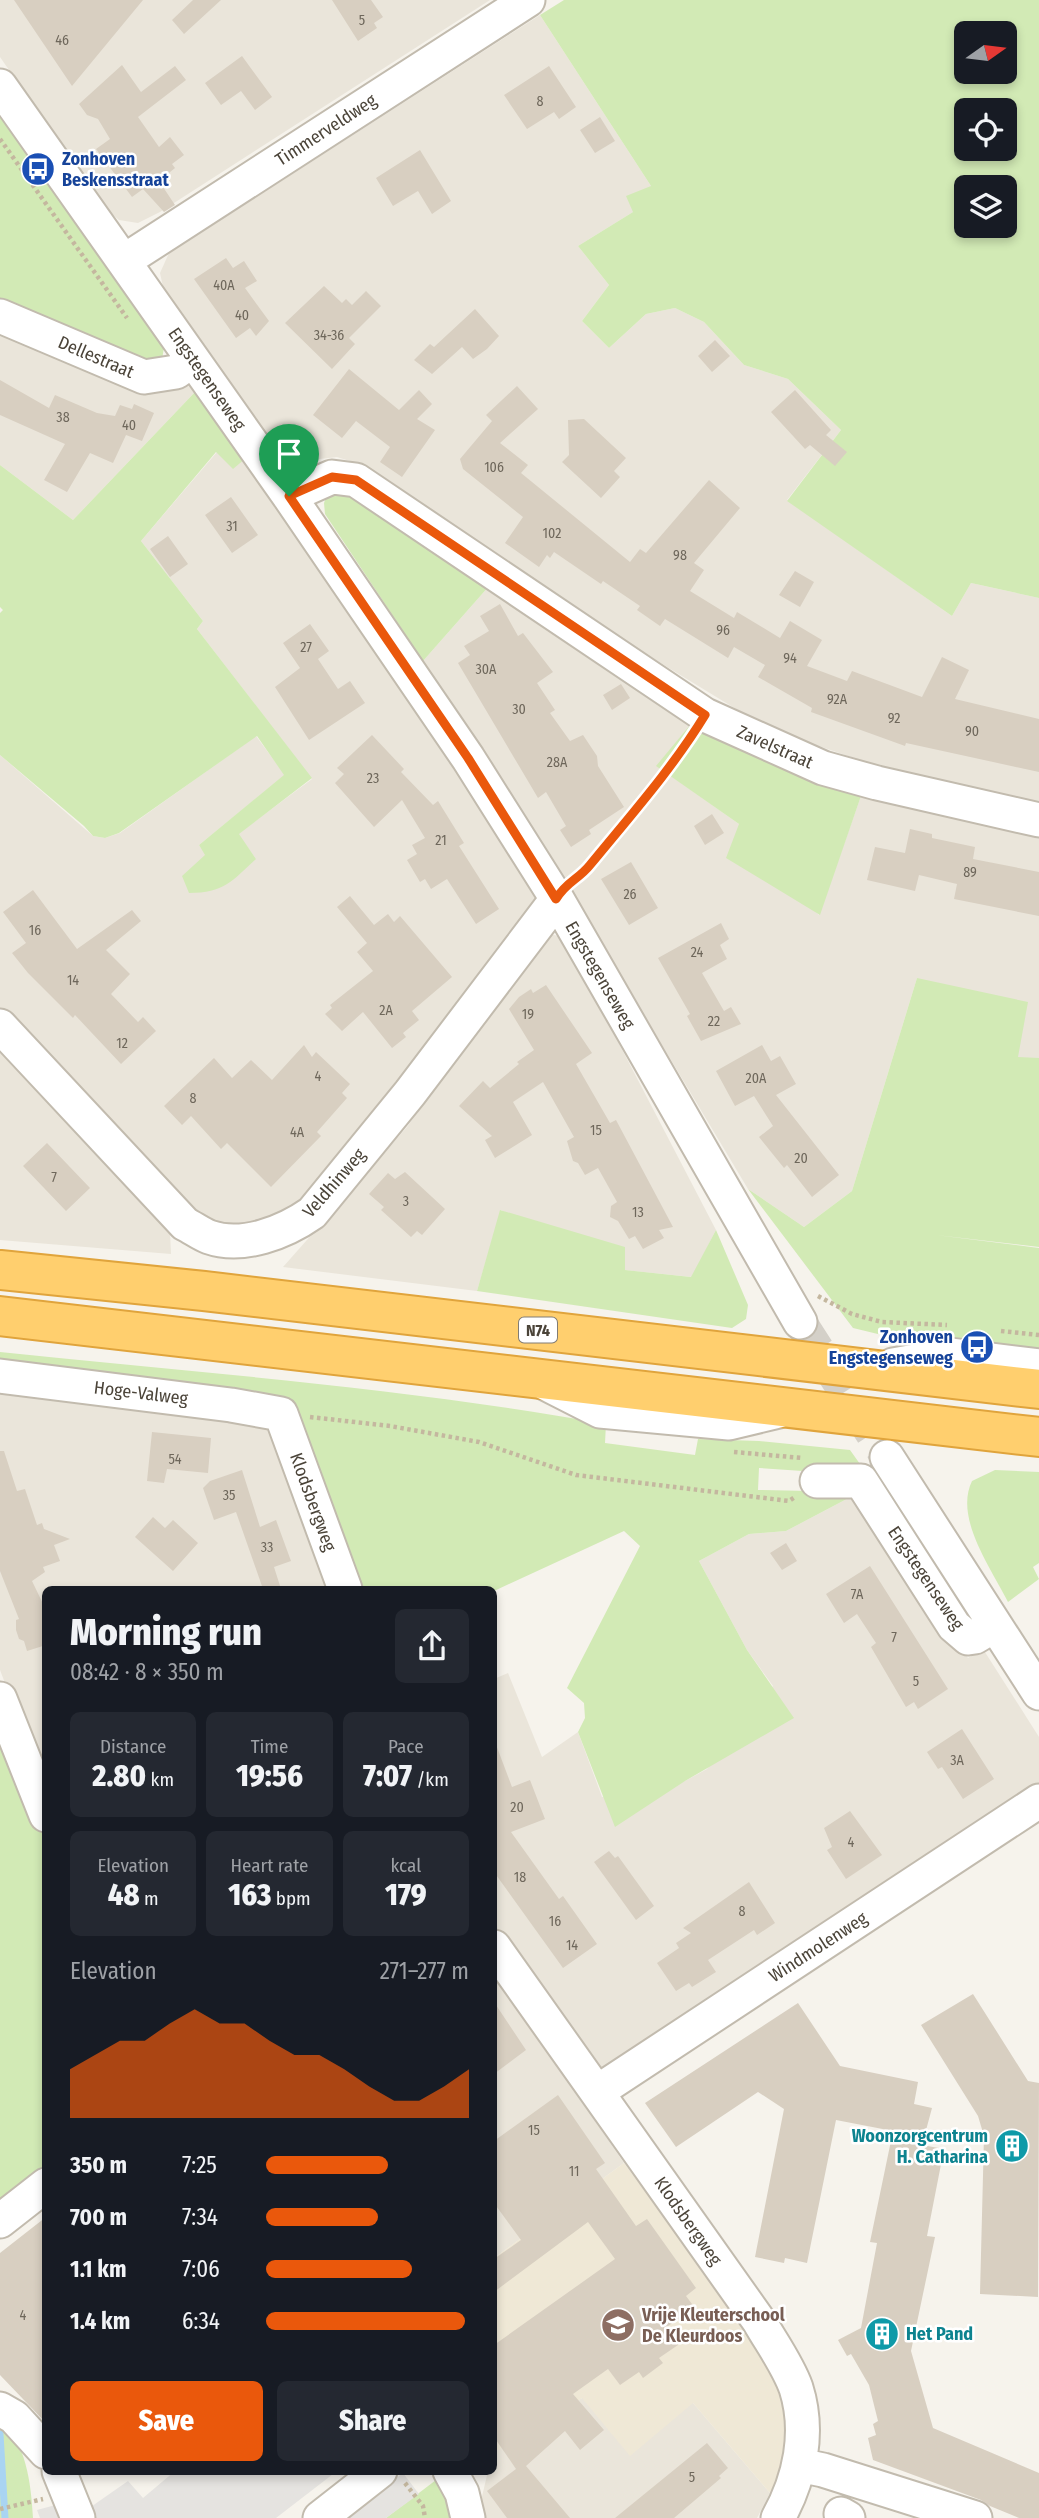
<!DOCTYPE html>
<html lang="en">
<head>
<meta charset="utf-8">
<style>
  body { margin:0; font-family:"Fira Sans Condensed",sans-serif; background:#242831; color:#f1f3f6; height:100vh; display:flex; flex-direction:column; font-size:26px; white-space:nowrap }
  * { box-sizing:border-box; margin:0 }
  p { font-size:23px; color:#9ea1a6 }
  .icon { flex:none; width:38px; height:38px; fill:none; stroke:currentColor; stroke-width:2; stroke-linecap:round; stroke-linejoin:round }
  .map { position:relative; flex:1; overflow:hidden }
  .panel { position:absolute; left:42px; top:1586px; width:455px; height:889px; display:flex; flex-direction:column; background:#171b24; border-radius:10px; box-shadow:0 4px 10px #0003 }
  .panel>* { flex:none }
  .needle { width:46px; rotate:76deg }
  .tools { position:absolute; left:954px; top:21px; display:grid; gap:14px }
  .tools a { display:grid; place-items:center; width:63px; height:63px; border-radius:10px; background:#171b24; box-shadow:0 4px 10px #0003; font-size:35px }
  .pin { position:absolute; display:grid; place-items:center; width:60px; height:60px; color:#fff; margin:-72px -30px; border-radius:50% 50% 50% 0; rotate:-45deg; box-shadow:0 0 7px #0007 }
  .pin .icon { rotate:45deg }
  .round { display:grid; place-items:center; flex:none; width:74px; height:74px; border-radius:10px; background:#242831 }
  .overview { display:flex; align-items:center; justify-content:space-between; height:119px; padding:0 28px }
  h1 { font-size:38px; font-weight:800; line-height:52px }
  .figures { display:grid; grid-template-columns:repeat(3,1fr); gap:10px; height:119px; padding:7px 28px }
  .figures div { display:grid; align-content:center; border-radius:10px; background:#242831; text-align:center }
  .figures b { font-size:30px; font-weight:800 }
  .figures small { font-size:19px; font-weight:400 }
  .figures p { font-size:19px }
  .chart { height:196px; padding:14px 28px }
  .chart p { display:flex; justify-content:space-between }
  .chart svg { width:100%; height:126px; margin-top:7px; fill:#ea580c; opacity:.7 }
  .button { display:flex; gap:14px; margin-top:auto; padding:14px 28px }
  .button a { flex:1; height:80px; border-radius:10px; background:#ea580c; color:#fff; font-size:28px; font-weight:800; line-height:80px; text-align:center }
  .button a+a { background:#242831; color:#f1f3f6 }
  ul { padding:0 28px; list-style:none; font-size:23px }
  li { display:grid; grid-template-columns:112px 84px 1fr; align-items:center; height:52px }
  li i { height:18px; border-radius:9px; background:#ea580c }
  .map>svg:first-child { display:block }
  .residential { fill:#eae5da }
  .education { fill:#efe8d6 }
  .green { fill:#d2eab5; fill-rule:evenodd }
  .parking { fill:#e5e3e0 }
  .lines { fill:none; stroke-linecap:round; stroke-linejoin:round }
  .stream { stroke:#a9d4f2; stroke-width:7 }
  .building { fill:#d8cfc1 }
  .minor-tunnel { stroke:#d4d0c8; stroke-width:33; stroke-dasharray:33 17; stroke-linecap:butt }
  .minor-casing { stroke:#c2bbae; stroke-width:37 }
  .highway-casing { stroke:#e0a43c; stroke-width:42 }
  .path { stroke:#c4b79f; stroke-width:4.5; stroke-dasharray:3.5 3.5; stroke-linecap:butt }
  .minor { stroke:#fff; stroke-width:33 }
  .highway { stroke:#ffcf6e; stroke-width:38 }
  .route-casing { stroke:#fff; stroke-width:14 }
  .route { stroke:#ea580c; stroke-width:9 }
  .labels { text-anchor:middle; stroke-width:5; stroke-linejoin:round; paint-order:stroke }
  .number-label { font-size:14px; fill:#6e675b }
  .shield { fill:#fff; stroke:#817c74; stroke-width:2 }
  .shield-label { font-size:16px; font-weight:bold; fill:#4b4439 }
  .street-label { font-size:18px; fill:#4b4439; stroke:#fff }
  .transit-label { font-size:18px; font-weight:bold; fill:#164399; stroke:#fff; text-anchor:start }
  .culture-label { font-size:18px; font-weight:bold; fill:#0d838f; stroke:#fff; text-anchor:end }
  .education-label { font-size:18px; font-weight:bold; fill:#785e54; stroke:#fff; text-anchor:start }
</style>
</head>
<body>
<div class="map">
<svg width="1039" height="2518" viewBox="0 0 1039 2518">
  <rect width="100%" height="100%" fill="#f6f3ec"/>
  <path class="residential" d="M0 0H490L160 212 138 223 119 220 104 207 0 57Z
    M540 15 651 186 633 212 578 246 609 285 582 321 609 348 646 314 675 308 704 322 744 365 788 379 841 430 787 500 952 616 971 583 1039 598V802L892 771 769 729 631 645 359 464 337 457 286 463 164 291 160 273 169 253Z
    M0 328 186 382 195 392 73 520 0 465Z
    M217 452 246 458 537 889 533 905 462 1010 303 1204 245 1229 197 1219 0 1018V755L93 836 105 838 120 833 256 736 285 775 199 845 206 855 256 859 238 834 312 779 197 629 203 621 141 541Z
    M490 585 695 719 657 766 739 824 819 915 861 796 1039 826V1058H1018L917 978 852 1191 804 1227 748 1189 585 916 423 661Z
    M551 934 564 938 716 1230 692 1277 624 1270 501 1210 477 1291 283 1267 407 1127 540 939Z
    M0 1046 170 1232 171 1254 0 1240Z
    M0 1387 274 1424 333 1589H46L45 1788 0 1670Z
    M860 1492 968 1658 983 1649 1039 1737V1790L609 2068 600 2067 588 2057 494 1936V1679L508 1673 542 1757 578 1732 602 1797 685 1781 707 1769 773 1686 747 1650 699 1561 749 1534 786 1531Z
    M494 1975 624 2163 494 2258Z
    M582 2398 693 2403 770 2493 757 2518H483L480 2505 488 2471H494V2452Z"/>
  <path class="education" d="M624 2163 719 2291 766 2360 782 2395 787 2440 785 2465 770 2493 693 2403 630 2456 582 2398 530 2433 494 2452V2258Z"/>
  <path class="green" d="M564 0H1039V598L971 583 952 616 787 501 841 430 788 379 744 365 704 322 675 308 646 314 609 348 582 321 609 285 578 246 633 212 626 196 651 186 540 15ZM966 33H1004V72H966ZM966 110H1004V149H966ZM966 187H1004V226H966Z
    M0 109 164 347 162 360 157 366 0 307Z
    M195 392 246 458 233 469 216 452 141 541 203 621 197 629 312 778 239 834 256 859C232 881 224 893 189 893L182 876 205 855 199 845 284 775 257 736 119 833 105 838 93 836 84 826 0 755V613L3 610 0 607V465L73 520Z
    M349 489 490 585 423 661 325 514 324 503 327 495Z
    M695 719 823 783 861 796 820 915 726 858 739 824 656 766Z
    M917 978 1028 1002 1018 1057 1039 1058V1247L936 1235 1039 1248V1356L915 1343 853 1328 748 1189 804 1227 852 1191Z
    M500 1210 625 1247V1270L691 1277 716 1230 748 1305 746 1319 732 1328 477 1291Z
    M0 1352C202 1373 406 1388 606 1424L605 1443 695 1455 698 1439 759 1441 850 1450 865 1471 847 1474 759 1468 758 1490 860 1492 786 1531 749 1534 699 1561 747 1650 794 1718 685 1781 615 1827 578 1732 585 1718 584 1703 567 1688 640 1546 624 1531 494 1591V1589H358L296 1408 0 1371Z
    M995 1470 1039 1472V1563L1033 1567 1039 1579 1008 1602C991 1568 954 1518 972 1481Z
    M0 1718 46 1834 45 2172 0 2206Z
    M0 2416C26 2445 31 2481 33 2518H0Z
    M436 2480 445 2490 453 2518H386Z"/>
  <path class="parking" d="M175 2471H337L276 2518H40L37 2510 74 2500 85 2511 128 2481 143 2498Z
    M403 2473 419 2494 386 2518H343Z"/>
  <g class="lines">
    <path class="stream" d="M0 2434 5 2518"/>
  </g>
  <path class="building" d="M14 0H143L72 86Z
    M193 0H221L184 34 172 20Z
    M332 0H371L383 17 374 23 377 28 358 41Z
    M242 56 272 97 255 110 241 91 221 105 205 83Z
    M122 65 141 92 175 66 186 80 138 117 159 147 170 137 184 155 172 164 175 168 159 181 175 205 164 212 143 189 132 197 96 149 110 139 98 119 87 115 79 104Z
    M549 66 576 107 559 119 554 112 527 129 504 95Z
    M600 117 615 141 595 153 580 130Z
    M420 150 451 201 432 214 418 191 393 206 376 178Z
    M226 258 233 268 244 261 257 281 245 288 269 321 256 336 250 328 236 338 194 279Z
    M324 286 342 303 346 299 352 305 366 291 381 306 349 338 355 344 332 369 285 323Z
    M475 309 499 336 487 349 473 359 462 347 432 374 414 360 430 344 434 347Z
    M715 340 730 356 712 372 698 356Z
    M349 369 399 410 419 390 432 404 417 419 435 430 402 477 380 462 390 447 356 421 342 438 313 415Z
    M0 380 49 408 55 395 97 413 115 416 120 405 132 409 134 404 154 413 142 441 126 435 113 463 90 453 67 492 44 480 65 444 0 415Z
    M517 386 538 409 500 443 528 465 521 473 630 562 640 549 646 553 709 480 740 508 694 563 704 570 690 591 734 618 737 612 780 638 790 621 822 640 807 666 847 681 852 671 922 697 942 657 969 670 955 699 1039 719V772L906 743 905 746 811 712 812 708 758 677 765 665 734 647 728 658 665 619 660 626 637 610 640 606 603 581 601 584 554 552 550 558 547 555 539 567 505 543 523 517 463 469 460 459 492 421 486 415Z
    M795 390 831 430 826 435 847 452 835 466 810 445 805 449 771 412Z
    M584 419 626 458 614 471 620 477 601 498 562 462 569 455 568 420Z
    M231 497 258 535 232 553 205 515Z
    M168 536 188 564 170 577 150 549Z
    M795 571 814 582 800 607 779 595Z
    M500 604 518 636 523 633 553 672 537 683 555 710 550 713 570 741 583 735 597 756 598 766 624 807 589 830 591 834 571 847 560 830 566 826 546 792 538 798 458 663 470 655 464 646 489 631 480 616Z
    M310 624 329 651 318 659 338 689 350 681 365 703 309 740 275 687 300 668 283 643Z
    M621 684 630 698 612 710 603 695Z
    M372 735 404 769 401 772 433 805 438 801 464 843 459 846 499 909 476 924 447 879 431 889 425 879 420 882 407 860 417 854 412 845 425 838 402 800 374 827 335 783 344 774 337 768Z
    M712 814 724 833 705 845 694 826Z
    M910 829 932 834V838L975 847 973 859 1039 872V916L954 899 957 884 919 875 915 891 867 880 875 847 905 853Z
    M631 862 658 908 629 925 601 879Z
    M33 890 77 949 132 910 141 921 106 950 130 974 111 994 138 1022 143 1017 156 1031 121 1064 75 1015 73 1018 28 973 12 953 26 943 3 912Z
    M350 896 374 925 388 914 394 922 400 916 452 977 412 1011 419 1020 403 1033 406 1037 392 1048 363 1012 342 1031 325 1014 332 1008 330 1005 373 971 357 952 367 943 337 907Z
    M721 923 729 939 720 945 727 959 702 973 724 1011 731 1007 741 1024 701 1041 687 1016 690 1014 658 958Z
    M546 985 592 1053 576 1064 610 1123 616 1120 673 1227 659 1230 664 1238 643 1249 635 1236 629 1239 618 1221 610 1217 611 1206 617 1202 598 1168 585 1175 578 1163 573 1161 567 1141 574 1137 543 1082 513 1102 532 1135 495 1158 485 1140 492 1136 459 1106 483 1081 490 1088 519 1064 517 1062 534 1050 509 1009 519 997 531 989 533 993Z
    M304 1045 312 1057 316 1052 350 1084 342 1093 347 1098 317 1132 321 1136 271 1187 227 1143 221 1149 191 1116 182 1125 164 1106 214 1058 232 1078 251 1060 272 1080Z
    M762 1045 771 1061 780 1056 796 1084 776 1095 839 1175 812 1197 787 1165 784 1168 759 1137 773 1126 754 1096 735 1106 716 1071Z
    M47 1143 90 1188 66 1211 23 1166Z
    M405 1172 445 1209 422 1235 417 1231 411 1237 381 1210 384 1207 369 1194 388 1173 395 1179Z
    M152 1432 211 1438 208 1473 167 1469 164 1483 147 1481Z
    M0 1451H4L17 1491 25 1489 37 1525 42 1523 44 1529 70 1539 54 1545 60 1561 43 1567 45 1572 32 1581 46 1610V1645L27 1651 24 1641 19 1639 16 1630V1620L19 1619 0 1571Z
    M242 1470 260 1527 276 1520 291 1561 274 1567 281 1589H263L236 1512 214 1520 203 1488 210 1481Z
    M153 1517 165 1528 173 1520 198 1543 173 1571 135 1537Z
    M786 1543 797 1561 782 1570 770 1553Z
    M870 1566 948 1689 918 1709 914 1702 906 1707 871 1647 876 1643 857 1614 844 1623 826 1594Z
    M962 1729 994 1779 963 1799 942 1767 938 1769 927 1752Z
    M495 1742 512 1787 530 1780 545 1819 511 1832 559 1899 563 1896 597 1944 563 1968 494 1872Z
    M850 1811 882 1855 846 1879 827 1850 832 1847 824 1828Z
    M609 1851 615 1858 618 1856 654 1906 636 1920 594 1862Z
    M749 1882 775 1923 757 1935 754 1930 708 1960 716 1972 692 1987 689 1983 676 1991 657 1963 679 1948 676 1943 691 1933 683 1928Z
    M973 1994 1028 2081 1039 2083 1038 2297 980 2294 984 2136 978 2116 921 2025Z
    M494 2002 526 2050 494 2074Z
    M798 2003 840 2066 918 2082 914 2104 932 2108 922 2145 944 2149 927 2236 935 2237 911 2351 933 2428 1039 2473V2518H1019L990 2506 981 2500 873 2460 868 2438 876 2435 873 2424 878 2421 869 2385 851 2354 847 2356 838 2340 861 2328 877 2243 870 2242 893 2131 836 2120 807 2263 785 2258 784 2263 755 2257 784 2109 758 2092 676 2147 645 2103Z
    M558 2095 605 2163 596 2169 636 2226 647 2219 696 2288 686 2296 695 2308 665 2328 678 2345 659 2358 663 2363 643 2378 639 2372 620 2385 608 2369 573 2394 604 2430 580 2450 565 2431 526 2466 570 2518H507L487 2491 516 2469 494 2437V2345L615 2259 588 2222 494 2292V2259L521 2240 494 2203V2141Z
    M46 2217V2423L0 2375V2253Z
    M707 2443 728 2468 719 2476 721 2478 674 2518H615Z"/>
  <g class="lines">
    <path class="minor-tunnel" d="M800 1322 887 1457"/>
    <g class="minor-casing">
      <path id="minor" d="M0 86 289 496 468 758 557 899 800 1322
        M124 261 528 0
        M0 316 144 377 176 372 193 360
        M289 496 332 477 356 480 705 715 823 768 877 783 1039 820
        M0 1026 185 1224C193 1228 201 1234 209 1237 243 1249 285 1232 312 1213L410 1093 557 899
        M893 1365 950 1355 1039 1366
        M0 1376 231 1405 281 1414 345 1589
        M545 1383 600 1411 729 1423 779 1411
        M887 1457 1039 1693
        M817 1481H861L954 1626 968 1638 975 1637 995 1625
        M0 1699 46 1815
        M494 1947 759 2321C771 2342 788 2365 796 2388 810 2432 800 2479 778 2518
        M597 2092 1039 1801
        M0 2221 46 2185
        M0 2409 14 2417 46 2452
        M799 2465 823 2470 975 2518
        M59 2471 78 2518
        M450 2471 462 2493 468 2518
        M841 2514 848 2518
        M320 2518 380 2471"/>
    </g>
    <g class="highway-casing">
      <path id="highway" d="M0 1270 204 1291 1039 1389
        M0 1316 1039 1437"/>
    </g>
    <path class="path" d="M0 139 127 318
      M575 877 584 872 692 736
      M818 1296 852 1314 882 1322 947 1325
      M1001 1331 1039 1335
      M310 1417 390 1426 479 1442 576 1475 789 1501 795 1497
      M734 1452 802 1458
      M405 2483 423 2506 425 2518
      M0 2509 43 2499"/>
    <use href="#minor" class="minor"/>
    <use href="#highway" class="highway"/>
  </g>
  <g class="lines">
    <g class="route-casing">
      <path id="route" d="M332 477 356 480 705 715C672 769 630 816 590 865 578 880 567 881 556 899L468 758 289 496Z"/>
    </g>
    <use href="#route" class="route"/>
  </g>
  <defs>
    <g id="bus-disc" transform="scale(1.75)"><circle r="9.5" fill="#1a4fb4" stroke="#fff"/><path d="M-5-6H5V4H4V6H2V4H-2V6H-4V4H-5ZM-3.5-4V0h7V-4ZM-3.5 1.2v1.5H-2V1.2ZM2 1.2v1.5H3.5V1.2Z" fill="#fff"/></g>
    <g id="building-disc" transform="scale(1.75)"><circle r="9.5" fill="#0f9aa8" stroke="#fff"/><path d="M-4-6H4V6H1V3H-1V6H-4ZM-2.5-4.3h1.7v1.8h-1.7ZM.8-4.3h1.7v1.8H.8ZM-2.5-1h1.7V.8h-1.7ZM.8-1h1.7V.8H.8Z" fill="#fff"/></g>
    <g id="school-disc" transform="scale(1.75)"><circle r="9.5" fill="#8d6e63" stroke="#fff"/><path d="M0-5L7-2L0 1L-7-2ZM-4 1L0 2.5L4 1V4Q0 6-4 4Z" fill="#fff"/></g>
  </defs>
  <g fill-rule="evenodd">
    <use href="#bus-disc" x="38" y="169"/>
    <use href="#bus-disc" x="977" y="1347"/>
    <use href="#building-disc" x="1012" y="2146"/>
    <use href="#school-disc" x="618" y="2325"/>
    <use href="#building-disc" x="882" y="2334"/>
  </g>
  <g class="labels">
    <g class="number-label">
      <text x="362" y="25">5</text>
      <text x="62" y="45">46</text>
      <text x="540" y="106">8</text>
      <text x="224" y="290">40A</text>
      <text x="242" y="320">40</text>
      <text x="329" y="340">34-36</text>
      <text x="63" y="422">38</text>
      <text x="129" y="430">40</text>
      <text x="494" y="472">106</text>
      <text x="232" y="531">31</text>
      <text x="552" y="538">102</text>
      <text x="680" y="560">98</text>
      <text x="723" y="635">96</text>
      <text x="306" y="652">27</text>
      <text x="790" y="663">94</text>
      <text x="486" y="674">30A</text>
      <text x="837" y="704">92A</text>
      <text x="519" y="714">30</text>
      <text x="894" y="723">92</text>
      <text x="972" y="736">90</text>
      <text x="557" y="767">28A</text>
      <text x="373" y="783">23</text>
      <text x="441" y="845">21</text>
      <text x="970" y="877">89</text>
      <text x="630" y="899">26</text>
      <text x="35" y="935">16</text>
      <text x="697" y="957">24</text>
      <text x="73" y="985">14</text>
      <text x="386" y="1015">2A</text>
      <text x="528" y="1019">19</text>
      <text x="714" y="1026">22</text>
      <text x="122" y="1048">12</text>
      <text x="318" y="1081">4</text>
      <text x="756" y="1083">20A</text>
      <text x="193" y="1103">8</text>
      <text x="596" y="1135">15</text>
      <text x="297" y="1137">4A</text>
      <text x="801" y="1163">20</text>
      <text x="54" y="1182">7</text>
      <text x="406" y="1206">3</text>
      <text x="638" y="1217">13</text>
      <text x="175" y="1464">54</text>
      <text x="229" y="1500">35</text>
      <text x="267" y="1552">33</text>
      <text x="857" y="1599">7A</text>
      <text x="894" y="1642">7</text>
      <text x="916" y="1686">5</text>
      <text x="957" y="1765">3A</text>
      <text x="517" y="1812">20</text>
      <text x="851" y="1847">4</text>
      <text x="520" y="1882">18</text>
      <text x="742" y="1916">8</text>
      <text x="555" y="1926">16</text>
      <text x="572" y="1950">14</text>
      <text x="534" y="2135">15</text>
      <text x="574" y="2176">11</text>
      <text x="23" y="2320">4</text>
      <text x="692" y="2482">5</text>
    </g>
    <rect class="shield" x="519" y="1317.5" width="38" height="25" rx="5"/>
    <g class="shield-label">
      <text x="538" y="1336">N74</text>
    </g>
    <g class="street-label">
      <text transform="translate(326 130) rotate(-33)" y="6">Timmerveldweg</text>
      <text transform="translate(96 357) rotate(23)" y="6">Dellestraat</text>
      <text transform="translate(207 379) rotate(55)" y="6">Engstegenseweg</text>
      <text transform="translate(775 747) rotate(24)" y="6">Zavelstraat</text>
      <text transform="translate(600 975) rotate(60)" y="6">Engstegenseweg</text>
      <text transform="translate(334 1183) rotate(-49)" y="6">Veldhinweg</text>
      <text transform="translate(141 1393) rotate(7)" y="6">Hoge-Valweg</text>
      <text transform="translate(313 1502) rotate(70)" y="6">Klodsbergweg</text>
      <text transform="translate(926 1578) rotate(56)" y="6">Engstegenseweg</text>
      <text transform="translate(818 1947) rotate(-33)" y="6">Windmolenweg</text>
      <text transform="translate(688 2221) rotate(55)" y="6">Klodsbergweg</text>
    </g>
    <g class="transit-label">
      <text x="62" y="165">Zonhoven<tspan x="62" dy="21">Beskensstraat</tspan></text>
      <text x="953" y="1343" text-anchor="end">Zonhoven<tspan x="953" dy="21">Engstegenseweg</tspan></text>
    </g>
    <g class="culture-label">
      <text x="988" y="2142">Woonzorgcentrum<tspan x="988" dy="21">H. Catharina</tspan></text>
      <text x="906" y="2340" text-anchor="start">Het Pand</text>
    </g>
    <g class="education-label">
      <text x="642" y="2321">Vrije Kleuterschool<tspan x="642" dy="21">De Kleurdoos</tspan></text>
    </g>
  </g>
</svg>
<div class="tools">
<a><svg class="needle" viewBox="-14 -14 28 28"><path d="M0-13l5 13h-10z" fill="#e53935"/><path d="M0 13l5-13h-10z" fill="#9ea1a6"/></svg></a>
<a><svg class="icon" aria-label="locate" viewBox="0 0 24 24"><circle cx="12" cy="12" r="6"/><path d="M12 2v4M12 18v4M2 12h4M18 12h4"/></svg></a>
<a><svg class="icon" aria-label="layers" viewBox="0 0 24 24"><path d="M12 4l9 5-9 5-9-5zM3 14l9 5 9-5"/></svg></a>
</div>
<div class="pin" style="left:289px;top:496px;background:#1e9e55"><svg class="icon" aria-label="arrive" viewBox="0 0 24 24"><path d="M6 21V4h12l-3 4 3 4H6"/></svg></div>
<section class="panel">
<div class="overview"><div><h1>Morning run</h1><p>08:42 · 8 × 350 m</p></div><a class="round"><svg class="icon" aria-label="share" viewBox="0 0 24 24"><path d="M12 15V3M7 8l5-5 5 5M5 13v7h14v-7"/></svg></a></div>
<div class="figures">
<div><p>Distance</p><b>2.80<small> km</small></b></div>
<div><p>Time</p><b>19:56</b></div>
<div><p>Pace</p><b>7:07<small> /km</small></b></div>
</div>
<div class="figures">
<div><p>Elevation</p><b>48<small> m</small></b></div>
<div><p>Heart rate</p><b>163<small> bpm</small></b></div>
<div><p>kcal</p><b>179</b></div>
</div>
<div class="chart"><p><span>Elevation</span>271–277 m</p>
<svg viewBox="0 0 160 44" preserveAspectRatio="none"><path d="M0 44V27L10 22L20 17L30 17L40 11L50 6L60 11L70 11L80 17L90 22L100 22L110 27L120 33L130 38L140 38L150 33L160 27V44z"/></svg>
</div>
<ul>
<li><b>350 m</b>7:25<i style="width:60%"></i></li>
<li><b>700 m</b>7:34<i style="width:55%"></i></li>
<li><b>1.1 km</b>7:06<i style="width:72%"></i></li>
<li><b>1.4 km</b>6:34<i style="width:98%"></i></li>
</ul>
<div class="button"><a>Save</a><a>Share</a></div>
</section>
</div>
</body>
</html>
